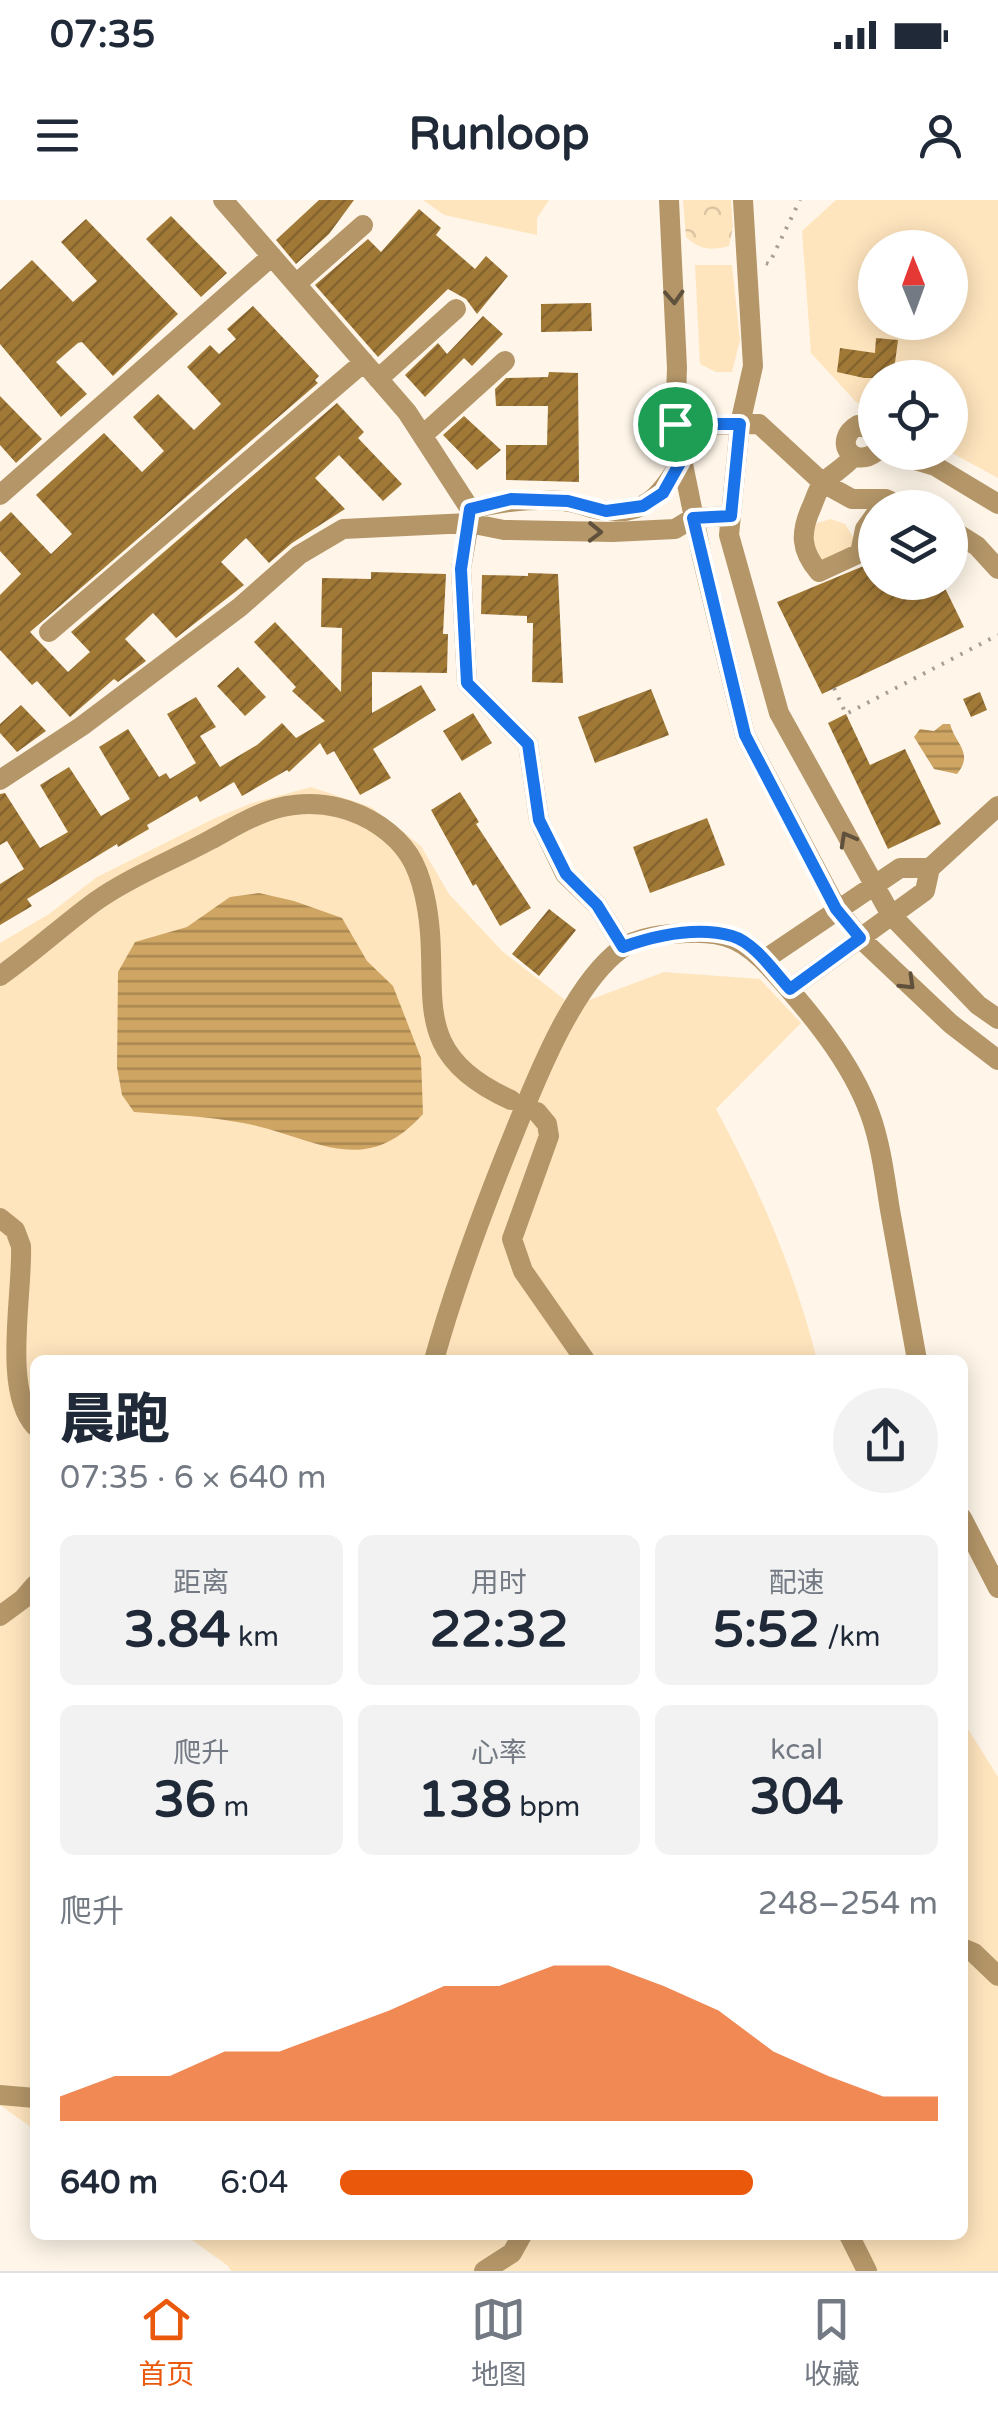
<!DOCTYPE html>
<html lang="zh">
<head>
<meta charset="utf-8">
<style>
  body { margin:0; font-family:"Varela Round","Noto Sans SC",sans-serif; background:#f2f2f3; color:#1f2937; height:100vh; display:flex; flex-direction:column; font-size:38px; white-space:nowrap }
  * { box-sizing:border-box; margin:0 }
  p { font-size:32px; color:#747a83 }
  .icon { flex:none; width:55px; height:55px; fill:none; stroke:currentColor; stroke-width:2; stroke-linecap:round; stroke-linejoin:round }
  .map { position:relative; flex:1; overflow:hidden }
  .sheet { position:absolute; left:30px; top:1155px; width:938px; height:885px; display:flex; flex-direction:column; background:#fff; border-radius:15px; box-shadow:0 5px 25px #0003 }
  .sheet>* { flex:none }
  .needle { width:65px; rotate:359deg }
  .fabs { position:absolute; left:858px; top:30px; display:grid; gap:20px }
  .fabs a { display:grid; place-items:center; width:110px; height:110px; border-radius:50%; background:#fff; box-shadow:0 5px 25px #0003; font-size:50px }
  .pin { position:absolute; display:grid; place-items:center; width:85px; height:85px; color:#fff; margin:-42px; border:5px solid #fff; border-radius:50%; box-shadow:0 2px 10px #0007 }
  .round { display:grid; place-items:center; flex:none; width:105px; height:105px; border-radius:52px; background:#f2f2f3 }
  .summary { display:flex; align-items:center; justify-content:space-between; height:170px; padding:0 30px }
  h1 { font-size:55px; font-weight:800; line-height:75px }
  .stats { display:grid; grid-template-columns:repeat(3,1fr); gap:15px; height:170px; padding:10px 30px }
  .stats div { display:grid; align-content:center; border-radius:15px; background:#f2f2f3; text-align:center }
  .stats b { font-size:50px; font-weight:800 }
  .stats small { font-size:28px; font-weight:400 }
  .stats p { font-size:28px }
  .chart { height:280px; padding:20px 30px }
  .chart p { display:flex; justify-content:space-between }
  .chart svg { width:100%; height:180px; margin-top:10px; fill:#ea580c; opacity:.7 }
  ul { padding:0 30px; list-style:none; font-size:32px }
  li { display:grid; grid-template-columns:160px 120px 1fr; align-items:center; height:75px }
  li i { height:25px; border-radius:12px; background:#ea580c }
  .status { display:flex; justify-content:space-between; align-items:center; height:70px; padding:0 50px; background:#fff; direction:ltr }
  .status svg { height:28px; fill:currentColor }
  header { display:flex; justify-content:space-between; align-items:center; height:130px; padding:0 30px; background:#fff; font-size:45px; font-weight:800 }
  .dock { display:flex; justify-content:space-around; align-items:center; height:140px; border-top:2px solid #e0e1e3; background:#fff; font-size:28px; color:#747a83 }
  .dock a { display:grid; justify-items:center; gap:5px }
  .dock .current { color:#ea580c }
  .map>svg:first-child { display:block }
  .grass { fill:#ffe5be; fill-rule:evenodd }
  .forest { fill:url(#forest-crowns) }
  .water { fill:url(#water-rules) }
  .building { fill:url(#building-hatch) }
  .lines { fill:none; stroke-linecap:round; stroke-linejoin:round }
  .path { stroke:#a69f94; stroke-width:4; stroke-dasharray:2.5 8; stroke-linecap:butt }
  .minor { stroke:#b49668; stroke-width:20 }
  .oneway { stroke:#60513c }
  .route-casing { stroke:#fff; stroke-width:20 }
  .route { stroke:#1a73e8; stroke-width:12 }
</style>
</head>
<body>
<div class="status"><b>07:35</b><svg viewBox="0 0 49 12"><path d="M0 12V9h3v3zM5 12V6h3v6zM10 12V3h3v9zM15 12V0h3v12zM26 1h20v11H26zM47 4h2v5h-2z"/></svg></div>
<header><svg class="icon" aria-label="menu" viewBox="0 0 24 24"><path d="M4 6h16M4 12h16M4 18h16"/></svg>Runloop<svg class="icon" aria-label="person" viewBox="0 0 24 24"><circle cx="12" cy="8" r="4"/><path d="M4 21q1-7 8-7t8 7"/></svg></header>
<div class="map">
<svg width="998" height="2071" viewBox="0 0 998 2071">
  <defs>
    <pattern id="forest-crowns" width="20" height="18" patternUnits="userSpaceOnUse" patternTransform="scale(2.5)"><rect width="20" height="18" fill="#ffe5be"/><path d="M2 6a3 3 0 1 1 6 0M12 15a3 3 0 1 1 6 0" fill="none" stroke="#dbc5a3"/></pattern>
    <pattern id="water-rules" width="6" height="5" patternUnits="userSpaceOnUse" patternTransform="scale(2.5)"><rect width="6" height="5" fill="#cfa563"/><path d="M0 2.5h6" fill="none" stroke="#a98751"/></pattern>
    <pattern id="building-hatch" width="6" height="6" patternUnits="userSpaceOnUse" patternTransform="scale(2.5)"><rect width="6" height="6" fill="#a17937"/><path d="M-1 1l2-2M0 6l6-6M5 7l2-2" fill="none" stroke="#84632e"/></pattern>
  </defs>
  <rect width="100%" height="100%" fill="#fff6e9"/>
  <path class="grass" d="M423 0H549L537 18V35L444 15Z
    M836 0H998V278L950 252V178H875V212L856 202 811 153 802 31ZM875 48H950V122H875Z
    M732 65 740 140 732 172H716L700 164 695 65Z
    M831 319 845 324 853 337 851 351 819 361 809 335 817 323Z
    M311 587 371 607 421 646 449 694 502 751 573 806 664 772 760 779 801 823 716 909C759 988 795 1072 817 1160H35V1930L0 1905V743L49 714 97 677 213 619 252 603Z
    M963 1521 998 1577V2071H231L228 2066 185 2035H962Z"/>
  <path class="forest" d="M683 0H731L733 27 729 46C711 51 700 50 686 37Z"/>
  <path class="water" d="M943 524H950C956 545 974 553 957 574L934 569 914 537 920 529 934 531Z
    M259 693 294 701 342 718 367 761 393 786 421 858 423 914C363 981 313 936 243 923 207 916 171 915 134 912L122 895 117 867 118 772 135 742 187 727 230 697Z"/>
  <path class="building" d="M319 0H354L329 34 296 64 276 40Z
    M419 9 441 28 436 35 475 69 486 56 508 76 477 114 466 99 448 89 378 157 315 85 368 39 381 52Z
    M171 16 227 73 201 97 146 39Z
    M86 19 178 114 113 176 82 142 78 143 56 162 87 194 61 217 0 144V90L32 60 73 102 97 81 61 42Z
    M591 103 592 131 541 132V104Z
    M253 106 319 176 315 180 318 183 30 432 68 472 90 452 71 432 337 203 364 232 358 238 402 284 383 301 339 255 315 278 345 309 292 343 269 363 246 338 221 362 244 385 176 438 153 413 125 439 146 461 118 482 114 479 70 517 37 481 32 485 0 450V395L21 374 0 351V322L11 312 51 354 72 334 36 295 104 233 142 272 164 251 133 217 158 194 194 230 221 204 187 167 210 145 219 154 236 139 227 129Z
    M483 116 503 134 472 166 464 158 425 197 405 175 438 143 447 154Z
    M876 138 898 140 893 178H864L837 172 840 148 875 153Z
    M549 172 578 173 579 282 506 280V245H547L548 206H496L495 189 506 178 548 177Z
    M0 196 42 239 16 263 0 245Z
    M464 216 501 250 477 270 443 235Z
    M875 355V382H921L925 389 942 382 964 427 822 494 777 402 866 365Z
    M371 372 446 374 443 434H448L447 473 372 472V513L421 485 436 510 373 549 391 578 360 595 334 551 327 555 320 543 289 572 287 570 242 596 234 582 200 602 197 596 147 625 149 629 118 647 117 644 27 699 32 706 0 725V684L24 669 7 641 0 645V594L5 593 40 648 68 632 40 585 69 567 101 616 130 599 99 547 128 529 159 577 166 573 170 579 196 563 167 514 196 497 216 527 200 536 220 567 257 545 282 523 296 538 325 521 292 491 296 487 254 442 275 422 341 492 342 428 321 427 322 378 371 379Z
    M528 373 558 374 563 483 532 482 533 423H527V416L481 414 482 375 528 376Z
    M238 467 266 497 245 516 217 486Z
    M651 489 669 535 595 563 578 517Z
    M980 492 987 510 971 517 963 499Z
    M21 505 46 531 17 552 0 533V524Z
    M473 513 492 543 462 561 443 531Z
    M846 514 870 565 905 549 941 624 888 649 828 523Z
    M460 592 479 622 476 624 531 708 500 726 476 684 473 686 431 610Z
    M707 618 725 665 650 693 633 647Z
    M549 709 576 730 539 776 512 754Z"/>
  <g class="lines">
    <path class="path" d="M766 63 769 64 800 0
      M834 488 846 514 998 435"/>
    <path class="minor" d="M223 0 407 212 470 309
      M669 0 677 168 675 225 702 357 745 535 837 709 860 738 951 824 998 860
      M743 0 753 166 740 224 729 335 779 513 891 715 978 805 998 819
      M296 84 363 25
      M378 179 456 109
      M675 225 759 224 823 283 852 299H886L906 308
      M875 231 858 225C832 240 852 270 876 252
      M423 235 505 161
      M888 252 935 266 998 304
      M853 257C844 268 831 274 822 284 818 289 815 299 812 306 800 332 800 350 819 372L860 353 865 329 875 315
      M681 261C662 294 644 318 601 310 588 308 576 302 563 301 530 298 502 302 470 309L469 323 504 330 613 332 675 329 693 318 731 316
      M0 295 272 56
      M950 329 977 346 998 369
      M49 432 364 162
      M0 580 82 526 240 407 299 355 343 329 469 323 461 369 467 483 528 544 539 620 565 674 597 705 623 747
      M930 668 998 606
      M764 760 900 668H930L925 691 790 789
      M0 776C33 753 63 725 96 701 130 677 173 660 210 640 236 626 264 608 294 605 324 601 355 609 380 626 406 644 417 663 424 693 446 786 399 850 511 900
      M537 912 547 924 549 936 512 1039 523 1071 585 1160
      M0 1018 15 1030 21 1046C23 1093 2 1190 35 1226
      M434 1160C456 1081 484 1007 515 931 537 877 573 784 621 749 638 736 666 734 687 733 726 731 746 741 772 770 809 811 851 861 870 914 881 944 885 979 890 1010 899 1060 908 1110 917 1160
      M962 1318 998 1388
      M0 1416 23 1399 35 1385
      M962 1748 974 1753 998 1776
      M0 1895 35 1898
      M849 2035 867 2071
      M484 2071 512 2053 522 2035"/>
  </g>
  <defs><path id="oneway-chevron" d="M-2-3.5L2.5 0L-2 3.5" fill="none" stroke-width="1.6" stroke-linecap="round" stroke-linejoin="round" transform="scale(2.5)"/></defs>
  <g class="oneway">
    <use href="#oneway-chevron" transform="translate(674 97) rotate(87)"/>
    <use href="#oneway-chevron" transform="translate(595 332) rotate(1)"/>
    <use href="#oneway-chevron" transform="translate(847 639) rotate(-119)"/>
    <use href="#oneway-chevron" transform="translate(908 783) rotate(44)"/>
  </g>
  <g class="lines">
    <g class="route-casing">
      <path id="route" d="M675 224H740L731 316 693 318 745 535 836 709 860 738 790 789C775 773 754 742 732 736 696 726 657 735 623 747L597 705 566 674 539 620 528 544 467 483 461 369 470 309 511 299 568 301 606 311 643 306 663 293 681 261Z"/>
    </g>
    <use href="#route" class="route"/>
  </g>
</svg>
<div class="fabs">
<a><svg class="needle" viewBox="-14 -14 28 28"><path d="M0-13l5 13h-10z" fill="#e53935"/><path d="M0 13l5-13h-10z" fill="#747a83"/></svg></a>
<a><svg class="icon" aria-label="locate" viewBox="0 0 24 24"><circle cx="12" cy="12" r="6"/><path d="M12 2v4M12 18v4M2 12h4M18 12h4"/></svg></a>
<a><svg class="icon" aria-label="layers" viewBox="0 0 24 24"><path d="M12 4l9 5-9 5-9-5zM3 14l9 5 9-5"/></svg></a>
</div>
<div class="pin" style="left:675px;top:224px;background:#1e9e55"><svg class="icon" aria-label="arrive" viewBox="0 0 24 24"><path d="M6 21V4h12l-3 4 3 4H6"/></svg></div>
<section class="sheet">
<div class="summary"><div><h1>晨跑</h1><p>07:35 · 6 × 640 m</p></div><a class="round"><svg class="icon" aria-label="share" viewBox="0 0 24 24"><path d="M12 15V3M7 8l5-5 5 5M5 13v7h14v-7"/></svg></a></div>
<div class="stats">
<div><p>距离</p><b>3.84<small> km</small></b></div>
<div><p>用时</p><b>22:32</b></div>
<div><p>配速</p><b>5:52<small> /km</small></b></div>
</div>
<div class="stats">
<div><p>爬升</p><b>36<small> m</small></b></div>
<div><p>心率</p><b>138<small> bpm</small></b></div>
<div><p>kcal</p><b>304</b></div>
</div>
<div class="chart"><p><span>爬升</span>248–254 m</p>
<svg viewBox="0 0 160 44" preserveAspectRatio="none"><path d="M0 44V38L10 33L20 33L30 27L40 27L50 22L60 17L70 11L80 11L90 6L100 6L110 11L120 17L130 27L140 33L150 38L160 38V44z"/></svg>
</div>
<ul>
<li><b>640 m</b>6:04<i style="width:69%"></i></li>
</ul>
</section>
</div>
<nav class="dock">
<a class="current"><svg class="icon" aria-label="home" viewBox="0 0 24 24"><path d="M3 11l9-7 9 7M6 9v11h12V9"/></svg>首页</a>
<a><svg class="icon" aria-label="map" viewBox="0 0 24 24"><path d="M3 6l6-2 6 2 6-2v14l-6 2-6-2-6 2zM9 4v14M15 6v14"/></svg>地图</a>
<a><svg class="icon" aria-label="saved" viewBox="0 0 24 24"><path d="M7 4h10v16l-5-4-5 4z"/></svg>收藏</a>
</nav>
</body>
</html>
